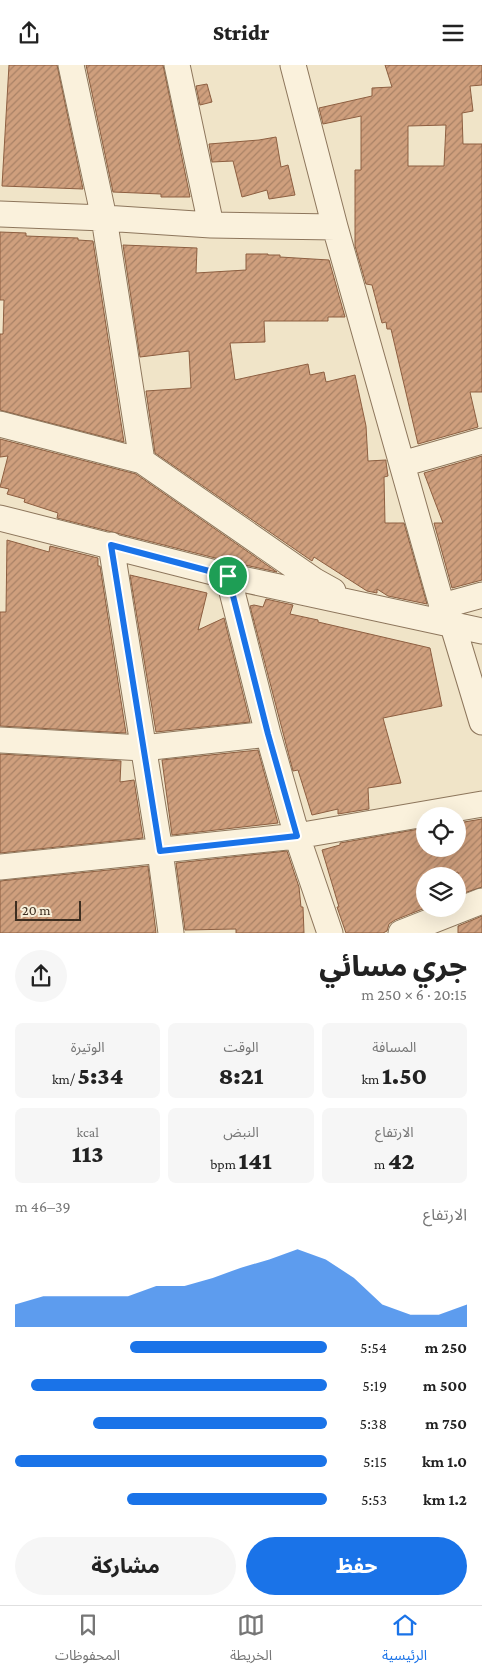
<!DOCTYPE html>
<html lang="ar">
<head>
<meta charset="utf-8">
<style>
  body { margin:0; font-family:"Crimson Pro","Noto Sans Arabic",serif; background:#f6f6f6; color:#222; direction:rtl; height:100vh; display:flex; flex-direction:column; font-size:19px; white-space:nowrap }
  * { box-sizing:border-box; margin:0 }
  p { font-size:16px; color:#767676 }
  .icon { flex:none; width:28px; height:28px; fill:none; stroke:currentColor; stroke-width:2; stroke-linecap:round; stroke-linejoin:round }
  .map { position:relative; height:868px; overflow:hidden; direction:ltr }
  .drawer { display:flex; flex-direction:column; background:#fff; flex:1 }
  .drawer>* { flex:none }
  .controls { position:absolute; left:416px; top:742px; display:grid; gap:10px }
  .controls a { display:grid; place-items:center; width:50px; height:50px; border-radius:50%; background:#fff; box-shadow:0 5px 20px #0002; font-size:25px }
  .scale { position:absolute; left:15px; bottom:12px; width:66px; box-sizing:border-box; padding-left:5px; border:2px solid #3d2e20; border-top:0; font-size:14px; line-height:18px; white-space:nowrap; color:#3d2e20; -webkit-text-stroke:4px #f7eed8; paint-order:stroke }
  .pin { position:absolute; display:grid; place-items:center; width:42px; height:42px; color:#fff; margin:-21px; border:2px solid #fff; border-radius:50%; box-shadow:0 1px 5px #0007 }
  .round { display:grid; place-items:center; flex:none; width:52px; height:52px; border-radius:26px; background:#f6f6f6 }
  .overview { display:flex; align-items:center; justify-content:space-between; height:85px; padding:0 15px }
  h1 { font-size:28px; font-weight:800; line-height:38px }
  .figures { display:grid; grid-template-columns:repeat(3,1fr); gap:8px; height:85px; padding:5px 15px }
  .figures div { display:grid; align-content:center; border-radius:8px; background:#f6f6f6; text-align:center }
  .figures b { font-size:25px; font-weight:800 }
  .figures small { font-size:14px; font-weight:400 }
  .figures p { font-size:14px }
  .chart { height:140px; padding:10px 15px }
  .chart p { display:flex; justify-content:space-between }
  .chart svg { width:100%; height:90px; margin-top:5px; fill:#1a73e8; opacity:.7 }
  .button { display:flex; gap:10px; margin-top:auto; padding:10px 15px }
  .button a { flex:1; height:58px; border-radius:30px; background:#1a73e8; color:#fff; font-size:20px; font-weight:800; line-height:58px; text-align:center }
  .button a+a { background:#f6f6f6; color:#222 }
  ul { padding:0 15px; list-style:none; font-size:16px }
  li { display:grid; grid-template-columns:80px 60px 1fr; align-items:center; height:38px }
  li i { height:12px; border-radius:6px; background:#1a73e8 }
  header { display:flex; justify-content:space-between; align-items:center; height:65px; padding:0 15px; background:#fff; font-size:22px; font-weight:800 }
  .menu { display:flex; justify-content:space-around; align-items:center; height:70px; border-top:1px solid #e0e0e0; background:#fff; font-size:14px; color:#767676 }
  .menu a { display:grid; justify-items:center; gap:2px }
  .menu .current { color:#1a73e8 }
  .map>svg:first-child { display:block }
  .building { fill:url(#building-hatch); stroke:#8d5f41; fill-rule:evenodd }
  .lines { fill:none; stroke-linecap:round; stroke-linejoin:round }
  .minor-casing { stroke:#8d765c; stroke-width:27 }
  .minor { stroke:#faf1dc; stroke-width:25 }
  .route-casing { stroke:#fff; stroke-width:10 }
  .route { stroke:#1a73e8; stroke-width:6 }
</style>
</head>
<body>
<header><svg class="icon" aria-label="menu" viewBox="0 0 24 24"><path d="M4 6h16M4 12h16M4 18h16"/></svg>Stridr<svg class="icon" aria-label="share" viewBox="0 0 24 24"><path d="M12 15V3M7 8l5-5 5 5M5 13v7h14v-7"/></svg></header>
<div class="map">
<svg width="482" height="868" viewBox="0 0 482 868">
  <defs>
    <pattern id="building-hatch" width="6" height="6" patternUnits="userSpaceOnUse" patternTransform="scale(1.25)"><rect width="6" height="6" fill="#cf9f7d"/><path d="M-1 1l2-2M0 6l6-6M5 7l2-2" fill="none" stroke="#a98266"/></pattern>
  </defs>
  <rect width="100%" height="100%" fill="#f0e4c8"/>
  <path class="building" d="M9 0H57L83 124 2 121Z
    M86 0H163L190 132H161V129L113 127Z
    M385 0H482V20L470 21 473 46 462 48 463 79H482V327H470L478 362 418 379 391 264H387L386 257 382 258 372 220 366 219 355 181V105H361V51L323 59 319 43 372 31V23L392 22ZM446 60 444 101H408V61Z
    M207 19 212 37 200 40 196 21Z
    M276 72 281 102 288 100 295 130 269 134 267 125 242 132 233 96 212 97 209 79 259 75Z
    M0 167 26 168V171L78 173V175L93 176 124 377 0 345V269H3L4 235H0Z
    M123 180 197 183 196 208 246 205V189H268V190H280V192L329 195 345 252H328V256H264L265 277 230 278 235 315 308 299 310 310 324 307 326 317 355 310 366 361 368 396 386 395V397L388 411 384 412 385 458H404L427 539 388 531 377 524V528L367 526 314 492 312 496 155 388 146 326 191 323 189 286 140 292Z
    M0 374 136 409 277 507 231 497 57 453 58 448 24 437 25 434 7 429 9 424 0 422 8 391 0 392Z
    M482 391V515L452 523 434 458H443L424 408Z
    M7 475 49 487 50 481 98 493V501H100L126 668 0 661V547H6Z
    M130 510 207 528 198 565 224 553 250 657 156 667Z
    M266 534 293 540 290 549 318 555V557L430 583 442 641 383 653 401 718 368 723 369 744 338 749V744L312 750 298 705 293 706 250 541 254 540 263 542Z
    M258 685 278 758 172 770 162 695Z
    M0 689 121 696 120 717 134 715 143 773 0 788Z
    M482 754V822L458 830V807L445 811H425V818L417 821 425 843 395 855 389 859 387 866 383 868H346L337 842H339L322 785 340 780V778L425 763V784H458V758Z
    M287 786 299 822 301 842H303L304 868H236V864L185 865 176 798Z
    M148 801 156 868H0V816Z
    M482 851V868H458V861Z"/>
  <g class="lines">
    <g class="minor-casing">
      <path id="minor" d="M71 0 104 153 142 396
        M177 0 211 160
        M293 0 335 162 442 541 453 561 482 657
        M0 149 104 153 211 160 335 162
        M0 359 142 396 315 516 333 526
        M402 399 482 376
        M0 453 228 511 482 566
        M111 480 160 786 171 868
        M228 511 268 669 297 771 330 868
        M442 541 482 530
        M0 675 143 683 268 669
        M0 802 297 771 482 739
        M401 868 482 836"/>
    </g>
    <use href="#minor" class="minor"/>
  </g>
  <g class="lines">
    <g class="route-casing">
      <path id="route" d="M111 480 228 511 268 669 297 771 160 786Z"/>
    </g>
    <use href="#route" class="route"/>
  </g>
</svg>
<div class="controls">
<a><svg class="icon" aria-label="locate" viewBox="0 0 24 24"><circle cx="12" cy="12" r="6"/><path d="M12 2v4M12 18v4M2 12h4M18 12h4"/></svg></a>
<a><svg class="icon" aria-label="layers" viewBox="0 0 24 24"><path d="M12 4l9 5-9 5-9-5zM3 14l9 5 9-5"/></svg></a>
</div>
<div class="scale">20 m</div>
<div class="pin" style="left:228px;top:511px;background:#1e9e55"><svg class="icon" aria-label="arrive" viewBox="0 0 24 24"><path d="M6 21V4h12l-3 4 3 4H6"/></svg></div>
</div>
<section class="drawer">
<div class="overview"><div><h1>جري مسائي</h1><p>20:15 · 6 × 250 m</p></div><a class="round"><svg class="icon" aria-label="share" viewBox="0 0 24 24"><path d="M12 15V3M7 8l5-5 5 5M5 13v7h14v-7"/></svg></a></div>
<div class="figures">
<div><p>المسافة</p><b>1.50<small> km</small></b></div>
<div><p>الوقت</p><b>8:21</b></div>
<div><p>الوتيرة</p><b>5:34<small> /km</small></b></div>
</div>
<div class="figures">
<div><p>الارتفاع</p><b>42<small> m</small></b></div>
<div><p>النبض</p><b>141<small> bpm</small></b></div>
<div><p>kcal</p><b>113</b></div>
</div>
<div class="chart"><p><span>الارتفاع</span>39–46 m</p>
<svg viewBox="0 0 160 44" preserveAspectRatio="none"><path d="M0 44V33L10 29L20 29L30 29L40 29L50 24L60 24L70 20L80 15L90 11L100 6L110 11L120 20L130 33L140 38L150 38L160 33V44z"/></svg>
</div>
<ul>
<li><b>250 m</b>5:54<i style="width:63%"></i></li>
<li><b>500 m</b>5:19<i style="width:95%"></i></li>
<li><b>750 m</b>5:38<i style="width:75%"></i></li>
<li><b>1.0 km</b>5:15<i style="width:100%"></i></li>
<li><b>1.2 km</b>5:53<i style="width:64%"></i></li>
</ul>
<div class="button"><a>حفظ</a><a>مشاركة</a></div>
</section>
<nav class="menu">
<a class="current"><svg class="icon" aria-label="home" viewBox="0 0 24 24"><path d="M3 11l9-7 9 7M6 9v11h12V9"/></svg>الرئيسية</a>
<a><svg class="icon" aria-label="map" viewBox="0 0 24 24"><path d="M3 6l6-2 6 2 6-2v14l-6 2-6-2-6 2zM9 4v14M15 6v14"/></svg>الخريطة</a>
<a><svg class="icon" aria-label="saved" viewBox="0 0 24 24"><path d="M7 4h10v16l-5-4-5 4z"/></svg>المحفوظات</a>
</nav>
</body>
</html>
